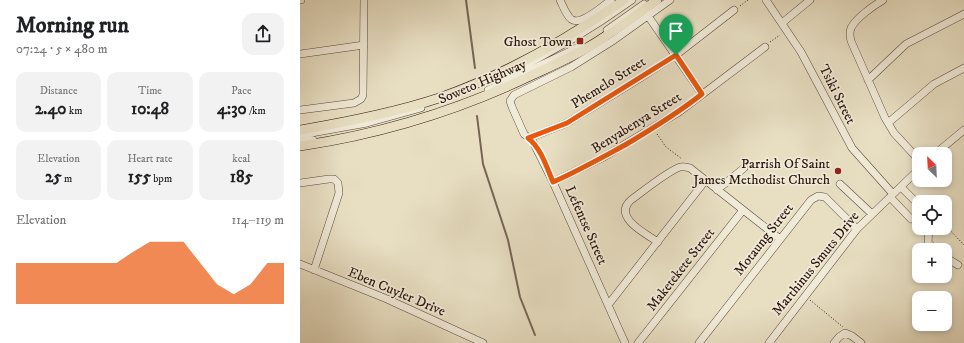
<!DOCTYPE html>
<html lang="en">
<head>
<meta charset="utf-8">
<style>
  body { margin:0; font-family:"IM FELL DW Pica",serif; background:#f2f2f2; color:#202124; height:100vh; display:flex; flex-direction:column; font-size:15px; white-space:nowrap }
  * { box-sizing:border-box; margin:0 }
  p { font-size:13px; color:#757577 }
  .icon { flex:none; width:22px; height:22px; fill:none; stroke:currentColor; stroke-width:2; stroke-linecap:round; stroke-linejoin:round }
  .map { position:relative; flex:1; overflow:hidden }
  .drawer { display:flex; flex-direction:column; background:#fff; width:300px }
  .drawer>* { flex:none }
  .needle { width:26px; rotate:336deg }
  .fabs { position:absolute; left:612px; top:147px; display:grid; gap:8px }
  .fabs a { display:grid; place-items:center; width:40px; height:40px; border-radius:8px; background:#fff; box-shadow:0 2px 6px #0003; font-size:20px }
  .pin { position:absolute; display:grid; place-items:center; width:34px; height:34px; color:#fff; margin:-41px -17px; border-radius:50% 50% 50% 0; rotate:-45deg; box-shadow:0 0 4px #0007 }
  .pin .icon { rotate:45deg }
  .round { display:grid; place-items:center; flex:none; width:42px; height:42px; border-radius:12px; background:#f2f2f2 }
  .headline { display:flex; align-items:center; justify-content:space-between; height:68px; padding:0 16px }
  h1 { font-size:22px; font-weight:800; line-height:30px }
  .figures { display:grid; grid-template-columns:repeat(3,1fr); gap:6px; height:68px; padding:4px 16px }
  .figures div { display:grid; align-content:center; border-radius:10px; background:#f2f2f2; text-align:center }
  .figures b { font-size:17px; font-weight:800 }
  .figures small { font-size:11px; font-weight:400 }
  .figures p { font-size:11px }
  .chart { height:112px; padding:8px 16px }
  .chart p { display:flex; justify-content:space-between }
  .chart svg { width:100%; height:72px; margin-top:4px; fill:#ea580c; opacity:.7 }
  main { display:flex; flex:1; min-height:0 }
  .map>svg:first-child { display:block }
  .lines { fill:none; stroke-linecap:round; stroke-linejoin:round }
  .stream { stroke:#766555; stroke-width:2 }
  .minor-casing { stroke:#5b483a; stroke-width:8 }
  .major-casing { stroke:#2c150d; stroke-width:10 }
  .path { stroke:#2c150d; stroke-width:1; stroke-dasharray:1 2; stroke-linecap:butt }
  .minor { stroke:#f0ead8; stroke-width:7 }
  .major { stroke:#e8dfc3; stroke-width:9 }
  .route-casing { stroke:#fff; stroke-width:8 }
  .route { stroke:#ea580c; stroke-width:5 }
  .poi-dot { fill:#8f2418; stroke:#f0ead8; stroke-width:1.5 }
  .labels { text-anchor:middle; stroke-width:3.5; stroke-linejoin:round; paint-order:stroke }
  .poi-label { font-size:14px; fill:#2c150d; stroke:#f0ead8; text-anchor:end }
  .street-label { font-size:14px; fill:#2c150d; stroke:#f0ead8 }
</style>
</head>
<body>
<main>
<section class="drawer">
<div class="headline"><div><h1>Morning run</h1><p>07:24 · 5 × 480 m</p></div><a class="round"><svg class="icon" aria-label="share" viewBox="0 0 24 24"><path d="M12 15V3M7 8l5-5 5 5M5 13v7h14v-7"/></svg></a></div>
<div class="figures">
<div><p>Distance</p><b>2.40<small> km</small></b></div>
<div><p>Time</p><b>10:48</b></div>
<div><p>Pace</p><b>4:30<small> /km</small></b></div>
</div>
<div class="figures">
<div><p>Elevation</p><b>25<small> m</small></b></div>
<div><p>Heart rate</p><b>155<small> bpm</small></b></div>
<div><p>kcal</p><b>185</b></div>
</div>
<div class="chart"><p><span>Elevation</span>114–119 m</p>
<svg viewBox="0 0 160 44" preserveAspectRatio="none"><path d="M0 44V19L10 19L20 19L30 19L40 19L50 19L60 19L70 12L80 6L90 6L100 6L110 19L120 32L130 38L140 32L150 19L160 19V44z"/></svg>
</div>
</section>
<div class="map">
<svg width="664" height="343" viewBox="0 0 664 343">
  <rect width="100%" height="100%" fill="#e8dfc3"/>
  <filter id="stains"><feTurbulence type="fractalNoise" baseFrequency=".005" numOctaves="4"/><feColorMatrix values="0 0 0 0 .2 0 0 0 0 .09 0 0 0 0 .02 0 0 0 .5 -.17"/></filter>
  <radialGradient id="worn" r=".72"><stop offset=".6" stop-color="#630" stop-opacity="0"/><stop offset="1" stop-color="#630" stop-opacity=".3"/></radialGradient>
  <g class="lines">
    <path class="stream" d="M166 0 175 68
      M177 116 183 164 208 240 220 297 235 335"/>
    <g class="minor-casing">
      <path id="minor" d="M0 0H1
        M260 0C263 6 266 15 271 19 280 27 304 5 311 0
        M466 0 501 52 552 148 593 194
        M583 0C573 6 556 18 551 28 549 33 550 36 551 41L585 118 594 133 619 160
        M346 13 402 94
        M482 23 510 0
        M307 30 344 4
        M0 54 64 45
        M194 80C243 58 289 31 332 0
        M568 80 606 44 664 14
        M188 90 281 46
        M0 110 54 103 61 99 63 95 64 0
        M588 123 634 84 664 68
        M0 135 67 123 121 108
        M229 138 267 123 340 78 376 55 434 10
        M0 141 13 140
        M635 154 664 130
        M253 182 302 158 379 112 465 47
        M0 183 29 179H34L38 183 39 193 14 270
        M540 184 572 214
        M601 187 619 205
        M417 190 444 168
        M590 197 611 219
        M629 228 628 243 636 250
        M358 242C346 234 312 217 331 200 342 192 368 171 380 167 383 166 386 167 390 168L480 239
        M645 257 658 265
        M0 264 87 299 183 343
        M308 305 405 181
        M325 343 253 182 233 142 224 134 212 107 210 101 214 95 271 67 314 40 370 0
        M338 343 443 210
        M399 343 511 200 518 196 525 197 557 229
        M469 343 557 229 619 169
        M534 343 539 337 545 333 552 336 561 343"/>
    </g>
    <g class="major-casing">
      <path id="major" d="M0 130C47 122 94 113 139 98 205 75 266 40 324 0
        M0 146C81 134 154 112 228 77 247 68 266 60 285 49 310 35 333 17 357 0"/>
    </g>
    <path class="path" d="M440 6 448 0
      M470 42 480 35
      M357 134 366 147 382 159
      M645 225 664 245
      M510 300 543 327"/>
    <use href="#minor" class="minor"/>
    <use href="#major" class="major"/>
  </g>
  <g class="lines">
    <g class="route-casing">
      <path id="route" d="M376 55 402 94C378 113 352 129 325 145 301 158 278 171 253 182 247 168 241 148 228 138L267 123Z"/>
    </g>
    <use href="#route" class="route"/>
  </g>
  <g class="poi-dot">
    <rect x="276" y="37" width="8" height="8" rx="2"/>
    <circle cx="538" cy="171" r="4"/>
  </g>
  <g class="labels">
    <g class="poi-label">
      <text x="272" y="46">Ghost Town</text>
      <text x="530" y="168">Parrish Of Saint<tspan x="530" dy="16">James Methodist Church</tspan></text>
    </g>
    <g class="street-label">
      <text transform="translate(182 81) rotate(-23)" y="5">Soweto Highway</text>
      <text transform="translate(308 82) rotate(-32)" y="5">Phemelo Street</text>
      <text transform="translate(538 94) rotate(63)" y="5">Tsiki Street</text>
      <text transform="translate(336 122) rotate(-32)" y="5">Benyabenya Street</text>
      <text transform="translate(287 225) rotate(66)" y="5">Lefentse Street</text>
      <text transform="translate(463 239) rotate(-52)" y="5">Motaung Street</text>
      <text transform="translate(515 263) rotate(-51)" y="5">Marthinus Smuts Drive</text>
      <text transform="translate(380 269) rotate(-52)" y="5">Maketekete Street</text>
      <text transform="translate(97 291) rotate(23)" y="5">Eben Cuyler Drive</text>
    </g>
  </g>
  <rect width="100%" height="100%" filter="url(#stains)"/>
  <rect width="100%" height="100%" fill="url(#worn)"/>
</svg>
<div class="fabs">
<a><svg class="needle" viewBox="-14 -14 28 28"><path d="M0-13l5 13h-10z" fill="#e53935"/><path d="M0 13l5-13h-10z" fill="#757577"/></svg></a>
<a><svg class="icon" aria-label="locate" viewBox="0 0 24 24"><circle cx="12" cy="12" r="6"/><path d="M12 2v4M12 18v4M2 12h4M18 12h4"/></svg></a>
<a>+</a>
<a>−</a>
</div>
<div class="pin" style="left:376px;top:55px;background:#1e9e55"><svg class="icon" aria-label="arrive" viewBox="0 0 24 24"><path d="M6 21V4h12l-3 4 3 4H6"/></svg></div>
</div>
</main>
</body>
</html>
